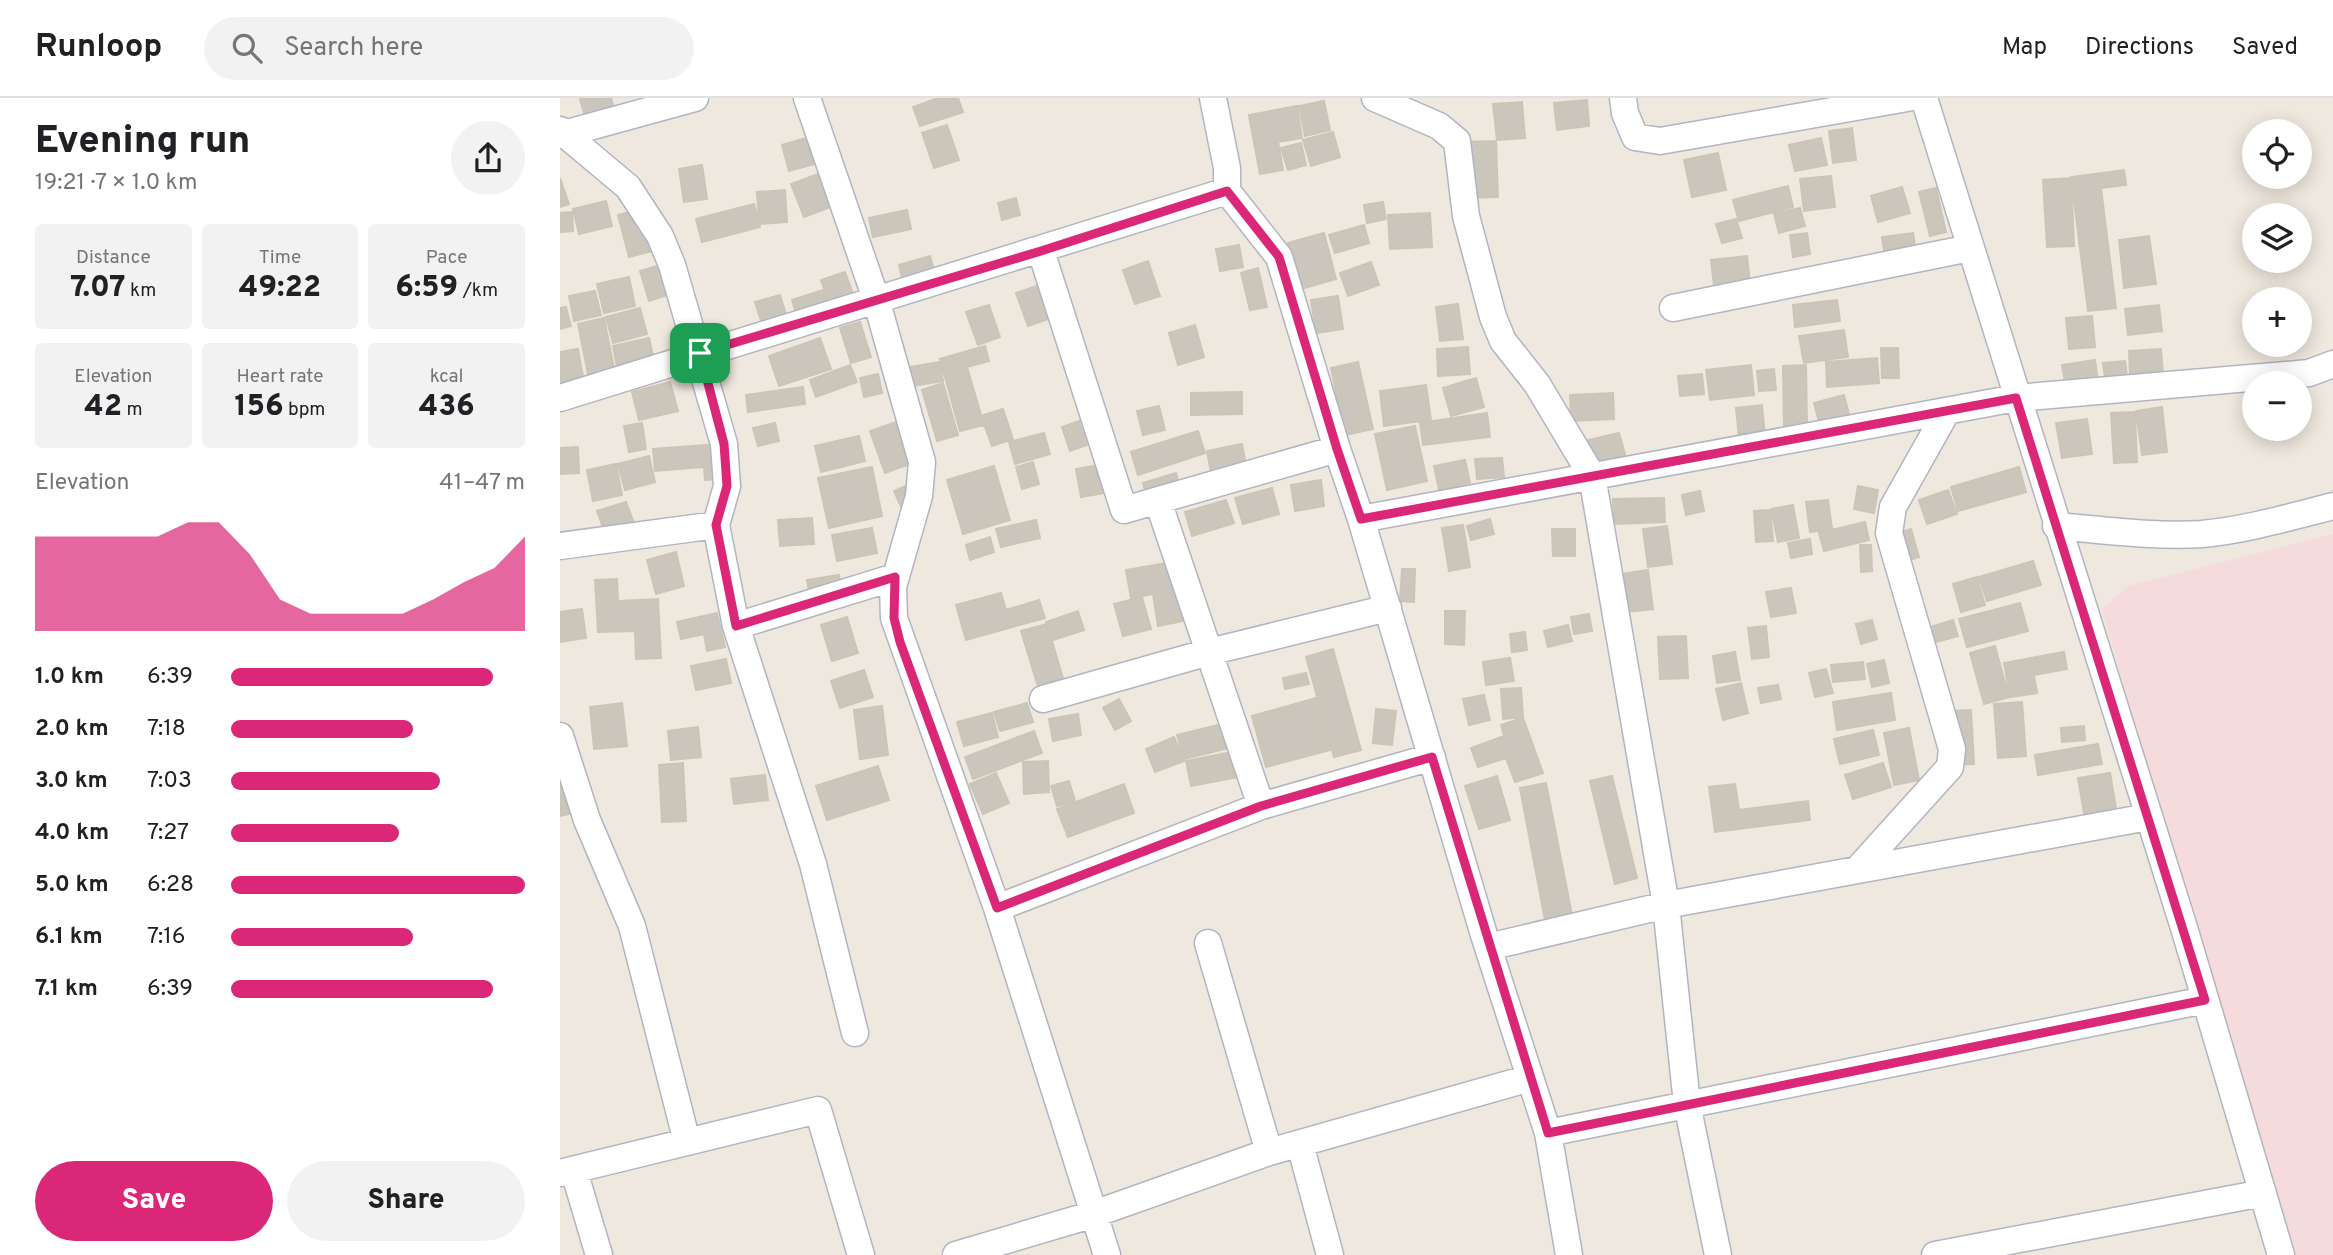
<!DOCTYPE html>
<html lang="en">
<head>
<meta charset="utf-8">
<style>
  body { margin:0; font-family:Overpass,sans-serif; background:#f2f2f2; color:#202124; height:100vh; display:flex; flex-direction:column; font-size:26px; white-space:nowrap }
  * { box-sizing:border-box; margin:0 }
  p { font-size:23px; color:#757577 }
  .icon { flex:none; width:38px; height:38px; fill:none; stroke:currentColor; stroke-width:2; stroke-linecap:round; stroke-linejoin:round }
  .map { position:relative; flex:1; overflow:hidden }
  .panel { display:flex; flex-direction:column; background:#fff; width:560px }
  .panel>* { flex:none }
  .buttons { position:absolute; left:1682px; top:21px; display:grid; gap:14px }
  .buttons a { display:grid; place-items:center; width:70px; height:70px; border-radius:50%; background:#fff; box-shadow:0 4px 18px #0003; font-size:35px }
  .pin { position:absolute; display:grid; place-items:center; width:60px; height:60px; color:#fff; margin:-30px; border-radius:14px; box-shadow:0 4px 10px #0006 }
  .round { display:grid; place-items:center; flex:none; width:74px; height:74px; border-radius:37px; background:#f2f2f2 }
  .overview { display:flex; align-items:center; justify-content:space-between; height:119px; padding:0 35px }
  h1 { font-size:38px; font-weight:800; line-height:52px }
  .metrics { display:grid; grid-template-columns:repeat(3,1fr); gap:10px; height:119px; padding:7px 35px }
  .metrics div { display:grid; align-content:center; border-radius:7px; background:#f2f2f2; text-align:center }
  .metrics b { font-size:30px; font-weight:800 }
  .metrics small { font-size:19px; font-weight:400 }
  .metrics p { font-size:19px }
  .chart { height:196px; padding:14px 35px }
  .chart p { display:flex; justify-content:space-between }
  .chart svg { width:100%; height:126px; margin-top:7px; fill:#db2777; opacity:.7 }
  .primary-button { display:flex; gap:14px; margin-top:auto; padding:14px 35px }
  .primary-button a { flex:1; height:80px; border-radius:42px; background:#db2777; color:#fff; font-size:28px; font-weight:800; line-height:80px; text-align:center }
  .primary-button a+a { background:#f2f2f2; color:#202124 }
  ul { padding:0 35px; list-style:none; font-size:23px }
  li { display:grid; grid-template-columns:112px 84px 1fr; align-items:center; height:52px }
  li i { height:18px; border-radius:9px; background:#db2777 }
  header { display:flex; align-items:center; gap:42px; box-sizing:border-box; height:98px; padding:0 35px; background:#fff; border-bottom:2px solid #e0e0e0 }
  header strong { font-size:33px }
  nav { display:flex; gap:38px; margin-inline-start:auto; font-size:24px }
  .search { width:490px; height:63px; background:#f2f2f2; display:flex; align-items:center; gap:18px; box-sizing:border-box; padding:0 24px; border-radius:38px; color:#757577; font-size:26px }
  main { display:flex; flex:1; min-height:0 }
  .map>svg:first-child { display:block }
  .medical { fill:#f6dbdc }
  .building { fill:#cbc6bc; stroke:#cbc4b7; stroke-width:2 }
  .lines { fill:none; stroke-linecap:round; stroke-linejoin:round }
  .street-casing { stroke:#b2b5c1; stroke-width:29 }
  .street { stroke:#fff; stroke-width:26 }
  .route-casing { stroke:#fff; stroke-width:14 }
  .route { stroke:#db2777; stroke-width:9 }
</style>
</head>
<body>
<header>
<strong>Runloop</strong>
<div class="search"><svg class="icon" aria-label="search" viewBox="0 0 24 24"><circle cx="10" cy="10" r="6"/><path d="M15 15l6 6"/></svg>Search here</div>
<nav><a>Map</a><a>Directions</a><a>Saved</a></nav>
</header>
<main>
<section class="panel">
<div class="overview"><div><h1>Evening run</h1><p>19:21 · 7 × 1.0 km</p></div><a class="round"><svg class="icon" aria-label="share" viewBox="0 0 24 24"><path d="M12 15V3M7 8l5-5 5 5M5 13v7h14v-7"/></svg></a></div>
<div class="metrics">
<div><p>Distance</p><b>7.07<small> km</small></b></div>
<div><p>Time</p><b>49:22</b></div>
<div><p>Pace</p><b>6:59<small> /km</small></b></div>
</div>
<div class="metrics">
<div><p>Elevation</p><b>42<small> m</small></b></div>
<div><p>Heart rate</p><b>156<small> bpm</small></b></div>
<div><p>kcal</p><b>436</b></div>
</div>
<div class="chart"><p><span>Elevation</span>41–47 m</p>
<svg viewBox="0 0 160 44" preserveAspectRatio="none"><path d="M0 44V11L10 11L20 11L30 11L40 11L50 6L60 6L70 17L80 33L90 38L100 38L110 38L120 38L130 33L140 27L150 22L160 11V44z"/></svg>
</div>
<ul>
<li><b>1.0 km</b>6:39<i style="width:89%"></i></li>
<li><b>2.0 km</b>7:18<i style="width:62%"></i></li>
<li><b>3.0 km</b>7:03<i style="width:71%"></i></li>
<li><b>4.0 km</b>7:27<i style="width:57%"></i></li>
<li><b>5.0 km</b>6:28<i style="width:100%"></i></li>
<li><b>6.1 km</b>7:16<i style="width:62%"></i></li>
<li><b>7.1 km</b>6:39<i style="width:89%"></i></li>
</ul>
<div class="primary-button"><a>Save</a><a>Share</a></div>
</section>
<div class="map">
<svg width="1773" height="1157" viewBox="0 0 1773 1157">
  <rect width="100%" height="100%" fill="#efe8de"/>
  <path class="medical" d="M1773 436V1157H1727L1542 511 1568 488Z"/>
  <path class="building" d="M51 0 55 14 26 22 20 1Z
    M378 0H398L403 14 360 28 353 9Z
    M1027 2 1029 28 997 32 994 5Z
    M764 3 770 32 745 38 739 8Z
    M962 4 965 40 937 42 933 6Z
    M737 8 742 40 718 44 723 72 700 76 689 17Z
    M387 27 399 62 374 70 362 35Z
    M1292 30 1296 62 1273 65 1269 33Z
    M773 34 780 59 751 68 743 42Z
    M246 40 254 66 229 73 222 47Z
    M1261 40 1267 67 1235 73 1229 47Z
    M936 43 938 99 905 100 903 44Z
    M741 45 746 67 728 72 721 50Z
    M1158 55 1166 92 1132 99 1124 62Z
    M142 67 147 101 124 104 119 71Z
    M1564 72 1566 87 1541 90 1556 210 1528 213 1511 79Z
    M258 76 271 109 244 119 231 86Z
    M1271 78 1275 109 1244 113 1240 81Z
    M0 80 9 106 0 109Z
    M1511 80 1514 148 1487 149 1483 82Z
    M1228 88 1233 109 1179 123 1173 102Z
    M1342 89 1350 115 1318 124 1311 98Z
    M1376 90 1386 134 1370 138 1359 94Z
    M225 92 227 124 199 126 197 94Z
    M456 100 460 117 442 122 438 105Z
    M46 103 52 128 19 136 13 111Z
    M823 104 826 121 807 125 804 107Z
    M194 106 200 129 142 144 136 121Z
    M84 110 96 152 69 159 58 117Z
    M1240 110 1245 128 1219 135 1214 116Z
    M347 112 351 131 313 139 309 120Z
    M12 114 13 133 0 134V115Z
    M870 115 872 149 830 151 828 117Z
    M1176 121 1182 140 1162 145 1156 126Z
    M804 127 809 145 775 155 769 137Z
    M764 135 776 181 741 191 728 145Z
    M1247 135 1250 156 1233 159 1230 137Z
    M1353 135 1356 154 1325 158 1322 139Z
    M1589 138 1596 186 1564 190 1559 142Z
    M679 147 683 169 660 173 656 151Z
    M370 158 376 179 344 188 339 167Z
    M1187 158 1190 185 1154 189 1151 162Z
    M588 163 600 198 575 206 563 172Z
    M811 164 819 187 788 198 780 175Z
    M104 166 113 195 89 203 80 173Z
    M698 170 707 209 690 212 681 175Z
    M285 174 297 207 273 215 261 182Z
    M69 179 75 208 44 215 37 186Z
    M485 185 497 218 468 228 456 195Z
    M263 192 271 216 239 226 232 202Z
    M35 193 41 217 14 223 9 198Z
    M220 197 230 229 205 236 195 204Z
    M778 198 783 231 756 235 751 202Z
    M1277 202 1280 223 1235 229 1233 207Z
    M898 206 903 241 880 243 876 209Z
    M429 207 440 239 418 247 406 214Z
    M1599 207 1602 233 1568 237 1565 211Z
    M6 209 11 228 0 231V210Z
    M80 210 87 236 53 245 46 219Z
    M1532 218 1535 249 1509 251 1506 220Z
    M44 220 55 275 29 281 18 226Z
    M300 224 311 259 291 265 280 230Z
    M635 227 644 259 618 267 609 235Z
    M1284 232 1288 259 1244 265 1239 238Z
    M89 240 95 267 58 274 53 248Z
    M260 240 271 271 219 288 209 258Z
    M425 248 429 263 407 269 424 327 400 333 380 261Z
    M908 249 910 276 878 278 877 251Z
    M1321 250H1338L1339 280H1322Z
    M18 251 24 285 0 289V254Z
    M1601 251 1603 276 1570 277 1569 253Z
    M1317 260 1319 285 1267 289 1266 264Z
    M1535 262 1538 284 1506 289 1502 267Z
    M1565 263 1567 278 1545 280 1543 265Z
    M380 264 383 283 353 288 350 269Z
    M798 264 813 331 785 337 771 270Z
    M290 267 297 284 256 299 250 282Z
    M1191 267 1194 297 1150 302 1146 272Z
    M1246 267 1247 328 1224 329 1223 268Z
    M1214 271 1216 292 1199 293 1197 273Z
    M318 276 322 295 304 299 300 280Z
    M1142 276 1144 296 1120 298 1118 278Z
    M916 280 924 309 891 318 883 290Z
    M110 284 118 313 79 322 72 294Z
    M383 285 398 337 377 343 362 292Z
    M866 287 871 322 824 328 820 293Z
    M243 289 245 306 188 314 186 297Z
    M682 294V316L631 317V295Z
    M1053 295 1054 321 1011 323 1010 297Z
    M1284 297 1289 316 1259 324 1254 305Z
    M1202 307 1205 339 1179 340 1176 310Z
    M599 308 605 332 583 337 577 313Z
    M1602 309 1607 354 1582 357 1576 313Z
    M443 311 453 341 432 348 421 318Z
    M1575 314 1577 364 1554 365 1551 315Z
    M927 315 930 339 863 347 860 325Z
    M1527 321 1532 356 1502 360 1496 325Z
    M519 323 527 347 510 353 502 329Z
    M336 324 350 366 325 375 310 333Z
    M82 325 86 351 69 354 64 328Z
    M215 325 219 343 198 348 193 330Z
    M855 328 867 383 827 392 815 336Z
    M638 333 645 355 578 377 571 354Z
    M484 335 490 356 455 366 449 344Z
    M1059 335 1066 360 1022 371 1016 345Z
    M299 338 305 363 261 374 255 348Z
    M159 346 162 381 145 382 144 369 95 373 93 351Z
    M682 346 687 373 652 380 647 353Z
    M18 349 19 375 0 376V350Z
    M89 358 95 384 65 392 58 366Z
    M942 360 944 379 917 381 915 361Z
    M905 362 910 385 879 392 874 368Z
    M473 364 479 386 462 391 456 369Z
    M56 366 62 397 33 403 27 372Z
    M539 367 544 395 521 399 516 371Z
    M434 368 450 422 403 436 387 382Z
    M312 369 322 418 269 430 258 380Z
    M1459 369 1466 394 1398 413 1391 389Z
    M616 375 621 394 588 403 583 385Z
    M761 382 764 408 735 413 731 387Z
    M353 385 344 415 334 393Z
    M1298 388 1318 392 1314 415 1294 411Z
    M712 390 719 416 683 426 675 400Z
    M1388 392 1397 416 1367 426 1359 402Z
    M1140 393 1144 413 1126 417 1122 397Z
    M1104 400 1105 424 1054 426 1053 401Z
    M666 402 674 425 632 438 625 414Z
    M1268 402 1272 431 1250 434 1246 404Z
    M66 404 74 425 45 435 37 413Z
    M1233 407 1239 440 1218 444 1211 411Z
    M1210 412 1213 443 1196 444 1194 413Z
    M252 420 254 446 220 448 218 422Z
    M930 421 934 436 911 442 907 428Z
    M476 422 480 440 441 449 436 431Z
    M1305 424 1309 442 1264 453 1259 435Z
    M903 427 910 469 889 473 882 430Z
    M1107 428 1112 466 1088 469 1083 431Z
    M312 430 317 455 277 463 272 437Z
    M992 431H1015V458H993Z
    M1351 431 1359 459 1342 464 1334 436Z
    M430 439 434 454 410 462 406 447Z
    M1250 441 1252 456 1231 460 1228 445Z
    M1300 447H1311L1312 473 1301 474Z
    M116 454 124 488 96 496 87 462Z
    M1473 463 1481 487 1427 503 1419 479Z
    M613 464 623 523 598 528 593 496 571 500 566 472Z
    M842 471H855L854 504 840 503Z
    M1088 472 1093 511 1066 514 1061 476Z
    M279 477 283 499 251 505 247 482Z
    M1417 479 1425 507 1401 514 1393 486Z
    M57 481 58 503 98 501 101 560 76 561 75 533 38 534 35 482Z
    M1231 490 1236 515 1211 519 1206 494Z
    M441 495 446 512 479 502 485 520 406 542 396 507Z
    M582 499 591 531 563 538 554 506Z
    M1460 505 1468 533 1407 549 1399 521Z
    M22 511 26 540 0 544V514Z
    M518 513 524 532 493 542 486 524Z
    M885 513H905L904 547 885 546Z
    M157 515 165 549 147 553 144 536 121 541 117 524Z
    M1029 516 1032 533 1014 536 1011 519Z
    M287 519 298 555 272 563 261 527Z
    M1312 522 1317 541 1301 546 1296 526Z
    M1393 522 1398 538 1369 546 1364 531Z
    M487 526 505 587 480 595 461 533Z
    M1008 527 1012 543 988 549 984 533Z
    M1206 528 1209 559 1192 561 1188 530Z
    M965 534 967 552 952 554 950 536Z
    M1126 538 1128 580 1100 581 1098 539Z
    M1435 548 1449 599 1424 606 1410 555Z
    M773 551 801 652 774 659 746 559Z
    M1175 554 1180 582 1157 585 1153 558Z
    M1504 554 1507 571 1474 577 1477 595 1450 599 1444 565Z
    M950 560 954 583 926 587 923 564Z
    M166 561 171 585 136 592 131 568Z
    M1324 562 1329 585 1312 589 1307 566Z
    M1303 564 1305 581 1273 584 1271 567Z
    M1266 571 1273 595 1255 599 1249 575Z
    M304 572 313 599 280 610 271 583Z
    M746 575 749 586 725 591 723 580Z
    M1181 585 1188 615 1163 622 1156 591Z
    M1218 587 1221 601 1201 605 1198 590Z
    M961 590 963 619 943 621 941 591Z
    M1331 595 1335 622 1277 632 1273 604Z
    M924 597 930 622 909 627 903 601Z
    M756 600 770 652 706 669 692 618Z
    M559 601 571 623 555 632 543 610Z
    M1462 604 1466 658 1438 660 1434 606Z
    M62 605 67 648 34 651 30 609Z
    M467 605 473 624 440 633 434 614Z
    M322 608 328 657 300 661 294 612Z
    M816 611 836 613 832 647 813 645Z
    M1411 612 1414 666 1396 667 1392 613Z
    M432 615 438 639 404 648 397 624Z
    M518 616 521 637 493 643 489 621Z
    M963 620 983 675 955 684 946 660 918 669 911 650 944 638 941 627Z
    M679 622 685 646 624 661 617 637Z
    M1524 628 1525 642 1502 644 1501 630Z
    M138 629 141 659 111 662 108 633Z
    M1349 630 1359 682 1334 687 1324 635Z
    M1313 632 1319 657 1280 666 1274 641Z
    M474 633 482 655 413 681 405 659Z
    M614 639 624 663 595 674 586 651Z
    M1538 646 1542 666 1478 677 1475 657Z
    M687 651 693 676 631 688 626 663Z
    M488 663 489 694 464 696 463 664Z
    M123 665 126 723 102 724 99 667Z
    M1323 665 1331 689 1293 701 1285 677Z
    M318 668 329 702 267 722 256 688Z
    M436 675 449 705 423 716 410 686Z
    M1550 675 1557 716 1525 721 1518 680Z
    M205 677 208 702 174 706 171 681Z
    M937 678 950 722 919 731 905 688Z
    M1052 678 1077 780 1055 786 1030 683Z
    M9 682 14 715 0 718V683Z
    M509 683 515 703 497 708 491 688Z
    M986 685 1012 817 985 822 960 690Z
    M564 686 574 715 508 739 497 711Z
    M1175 686 1179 712 1248 703 1250 722 1155 734 1149 689Z"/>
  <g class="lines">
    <g class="street-casing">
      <path id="street" d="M247 0 316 201 362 364 359 398 333 489 334 520 437 810 547 1157
        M653 0 667 70V93L719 159 777 351 801 421 924 837 988 1035 1009 1157
        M815 0 879 28 897 43 906 118 933 219 943 243 977 286 1032 378 1106 807 1127 1006 1158 1157
        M1063 0 1065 15 1075 39 1100 43 1347 0
        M1364 0 1625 833 1721 1157
        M0 32 68 89 100 138 112 167 164 346 167 388 156 427 176 528 253 766 295 935
        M0 37 135 0
        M481 153 564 412 777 351
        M1113 210 1410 150
        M0 300 667 93
        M598 403 701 708
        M801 421 1456 300 1749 275 1773 266
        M1496 428C1544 432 1594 439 1642 436 1686 432 1730 419 1773 408
        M0 448 156 427
        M176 528 335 479
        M483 601 649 554 828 510
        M0 638 27 722 72 828 127 1044
        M1297 772 1390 669 1392 651 1329 435 1333 409 1387 313
        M437 810 701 708 872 659
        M648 845 709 1054
        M928 849 1106 807 1588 719
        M988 1035 1645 902
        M740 1046 770 1157
        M14 1073 39 1157
        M0 1075 258 1012 301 1157
        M396 1157 534 1116 709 1054 970 980
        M1375 1157 1703 1095"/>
    </g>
    <use href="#street" class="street"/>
  </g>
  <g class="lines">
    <g class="route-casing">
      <path id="route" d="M667 93 719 159 777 351 801 421 1456 300 1645 902 988 1035 872 659 701 708 437 810 340 544 334 520 335 479 176 528 156 427 167 388 164 346 140 255 481 153Z"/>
    </g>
    <use href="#route" class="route"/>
  </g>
</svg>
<div class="buttons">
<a><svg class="icon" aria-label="locate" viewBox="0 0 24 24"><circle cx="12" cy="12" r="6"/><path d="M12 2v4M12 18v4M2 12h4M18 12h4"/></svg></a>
<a><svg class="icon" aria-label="layers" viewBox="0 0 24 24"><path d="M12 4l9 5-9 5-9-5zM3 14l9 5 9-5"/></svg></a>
<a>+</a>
<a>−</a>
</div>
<div class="pin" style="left:140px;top:255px;background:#1e9e55"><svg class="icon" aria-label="arrive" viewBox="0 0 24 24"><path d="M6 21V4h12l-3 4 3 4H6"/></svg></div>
</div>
</main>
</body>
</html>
